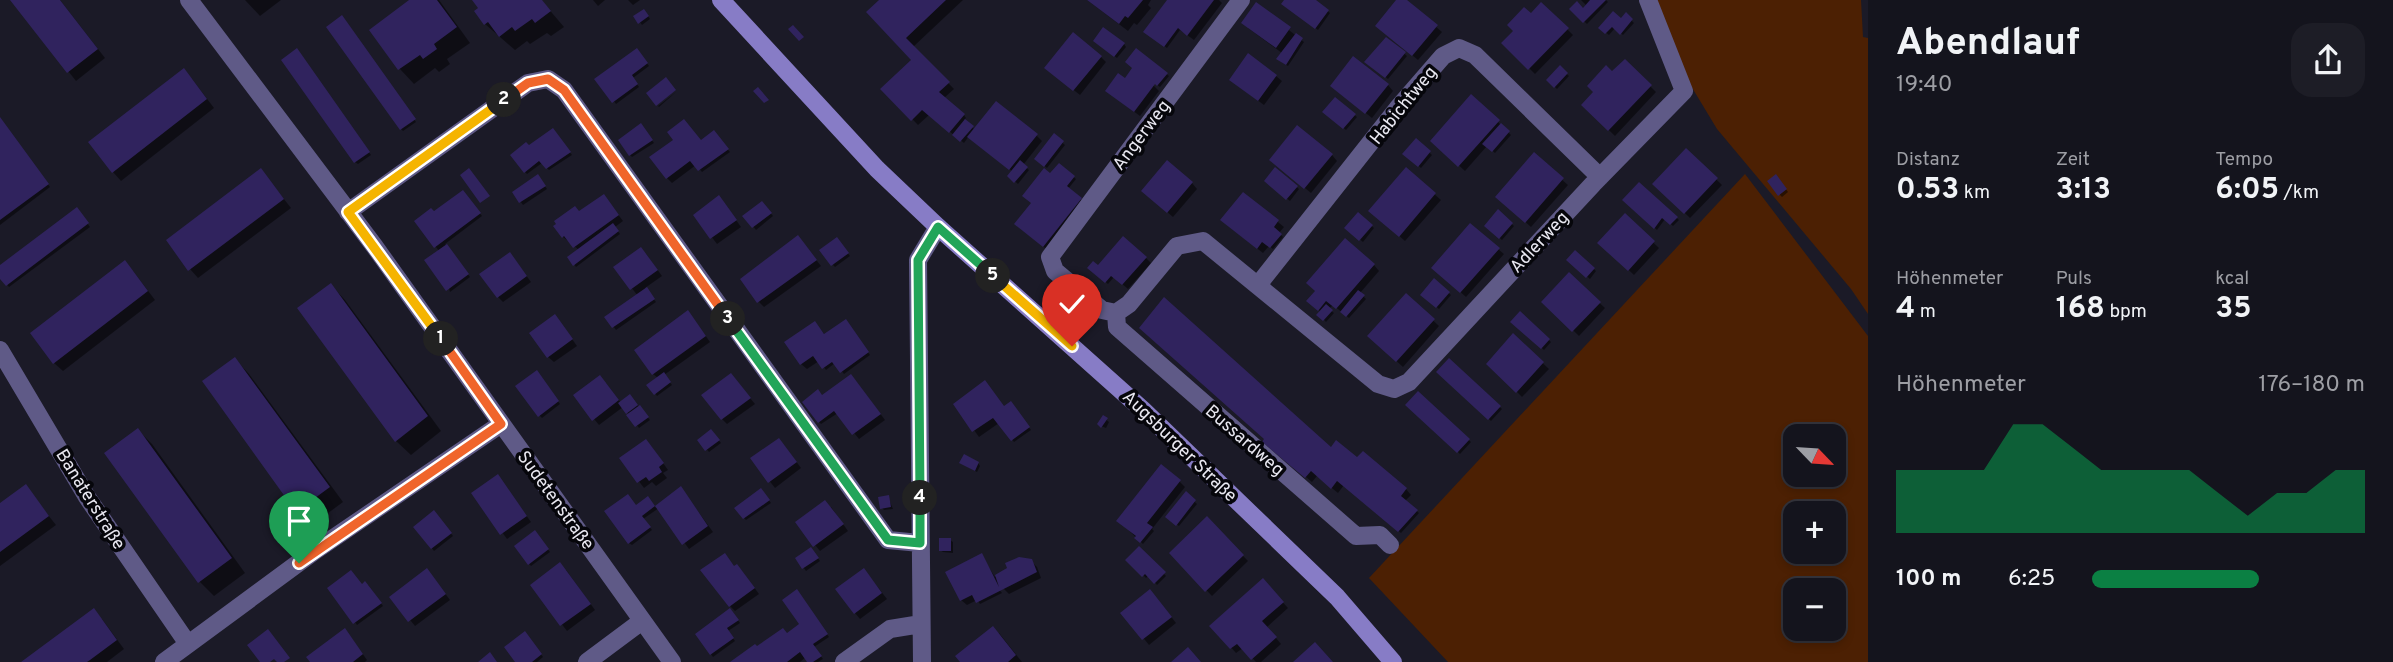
<!DOCTYPE html>
<html lang="de">
<head>
<meta charset="utf-8">
<style>
  body { margin:0; font-family:Overpass,sans-serif; background:#1d1d26; color:#f1f3f6; height:100vh; display:flex; flex-direction:column; font-size:26px; white-space:nowrap }
  * { box-sizing:border-box; margin:0 }
  p { font-size:23px; color:#9d9ea4 }
  .icon { flex:none; width:38px; height:38px; fill:none; stroke:currentColor; stroke-width:2; stroke-linecap:round; stroke-linejoin:round }
  .map { position:relative; flex:1; overflow:hidden }
  .sheet { display:flex; flex-direction:column; background:#14141d; width:525px }
  .sheet>* { flex:none }
  .needle { width:46px; rotate:115deg }
  .buttons { position:absolute; left:1783px; top:424px; display:grid; gap:14px }
  .buttons a { display:grid; place-items:center; width:63px; height:63px; border-radius:14px; background:#14141d; box-shadow:0 4px 10px #0003,0 0 0 2px #33333b; font-size:35px }
  .pin { position:absolute; display:grid; place-items:center; width:60px; height:60px; color:#fff; margin:-72px -30px; border-radius:50% 50% 50% 0; rotate:-45deg; box-shadow:0 0 7px #0007 }
  .pin .icon { rotate:45deg }
  .km { position:absolute; width:35px; height:35px; margin:-18px; border-radius:50%; background:#222; color:#fff; font-size:19px; line-height:35px; text-align:center }
  .round { display:grid; place-items:center; flex:none; width:74px; height:74px; border-radius:21px; background:#1d1d26 }
  .overview { display:flex; align-items:center; justify-content:space-between; height:119px; padding:0 28px }
  h1 { font-size:38px; font-weight:700; line-height:52px }
  .stats { display:grid; grid-template-columns:repeat(3,1fr); gap:10px; height:119px; padding:7px 28px }
  .stats div { display:grid; align-content:center }
  .stats b { font-size:30px; font-weight:700 }
  .stats small { font-size:19px; font-weight:400 }
  .stats p { font-size:19px }
  .chart { height:196px; padding:14px 28px }
  .chart p { display:flex; justify-content:space-between }
  .chart svg { width:100%; height:126px; margin-top:7px; fill:#0b8043; opacity:.7 }
  ul { padding:0 28px; list-style:none; font-size:23px }
  li { display:grid; grid-template-columns:112px 84px 1fr; align-items:center; height:52px }
  li i { height:18px; border-radius:9px; background:#0b8043 }
  main { display:flex; flex:1; min-height:0 }
  .map>svg:first-child { display:block }
  .green { fill:#4c2003; fill-rule:evenodd }
  .shadow { fill:#0007 }
  .building { fill:#30235e }
  .lines { fill:none; stroke-linecap:round; stroke-linejoin:round }
  .street { stroke:#5f5a87; stroke-width:18 }
  .secondary { stroke:#877cc6; stroke-width:18 }
  .split-1-casing { stroke:#fff; stroke-width:14 }
  .split-2-casing { stroke:#fff; stroke-width:14 }
  .split-3-casing { stroke:#fff; stroke-width:14 }
  .split-4-casing { stroke:#fff; stroke-width:14 }
  .split-5-casing { stroke:#fff; stroke-width:14 }
  .split-6-casing { stroke:#fff; stroke-width:14 }
  .split-1 { stroke:#f0652b; stroke-width:9 }
  .split-2 { stroke:#f5b400; stroke-width:9 }
  .split-3 { stroke:#f0652b; stroke-width:9 }
  .split-4 { stroke:#22a559; stroke-width:9 }
  .split-5 { stroke:#22a559; stroke-width:9 }
  .split-6 { stroke:#f5b400; stroke-width:9 }
  .labels { text-anchor:middle; stroke-width:7; stroke-linejoin:round; paint-order:stroke }
  .street-label { font-size:18px; fill:#e9e8f1; stroke:#06060b }
</style>
</head>
<body>
<main>
<div class="map">
<svg width="1868" height="662" viewBox="0 0 1868 662">
  <rect width="100%" height="100%" fill="#1b1a27"/>
  <path class="green" d="M1657 0H1861L1863 37 1868 38V314L1851 289 1717 129 1685 76Z
    M1745 174 1868 336V662H1448L1369 578ZM1796 436H1834V474H1796ZM1796 513H1834V551H1796ZM1796 590H1834V628H1796Z"/>
  <path class="shadow" d="M12 0H60L105 58 76 81Z
    M245 0H281L260 16Z
    M412 0H439L470 43 447 59 450 64 439 72 435 68 414 84 400 69 371 30Z
    M474 0H541L564 27 551 36 547 33 530 44 527 41 515 50 485 24 476 12 481 9Z
    M593 0H605L598 6Z
    M628 0H640L633 5Z
    M881 0H963L913 47 954 89 944 98 964 115 966 118 964 120 975 130 1036 135 1042 141 1023 165 1029 170 1018 184 1009 176 1013 172 969 136 964 143 929 115 918 125 883 89 913 60Z
    M1087 0H1151L1148 5 1151 8 1137 25 1134 23 1128 31Z
    M1169 0H1219L1222 3 1194 40 1180 30 1167 48 1148 34Z
    M1286 0H1313L1330 13 1318 30 1286 6Z
    M1398 0H1405L1442 32 1418 60 1383 31Z
    M1581 0H1606L1608 2 1587 24 1571 9 1583 10 1587 6Z
    M1256 4 1304 42 1288 66 1280 61 1282 53 1248 28Z
    M1542 4 1573 35 1535 74 1504 43Z
    M647 14 650 19 642 25 636 17Z
    M1626 15 1634 23 1623 35 1615 28 1609 35 1600 28 1621 20Z
    M345 20 416 122 403 131 401 129Z
    M1387 39 1407 56 1388 79 1367 62Z
    M1097 43 1124 44 1126 47 1117 58Z
    M1136 50 1169 76 1160 87 1152 81 1150 82 1159 91 1140 116 1113 96 1134 68Z
    M639 52 649 66 633 78 639 87 616 104 597 79Z
    M299 53 371 155 358 164 355 162Z
    M1101 57 1106 62 1080 95 1052 73Z
    M1625 61 1656 92 1615 136 1583 105Z
    M1560 68 1569 76 1557 89 1548 80Z
    M1276 76 1282 81 1264 105 1237 85Z
    M192 79 214 108 121 181 113 172Z
    M1388 85 1393 91 1372 118 1338 91Z
    M676 92 659 107 658 106Z
    M1335 99 1357 117 1346 130 1324 112Z
    M0 119 50 187 0 225Z
    M1498 122 1511 135 1495 153 1487 146 1465 171 1432 141Z
    M643 128 654 143 632 157 630 155Z
    M555 133 572 155 549 170 542 163 527 174 525 172 529 147Z
    M713 133 730 152 702 172 696 165 672 183 667 178 701 142Z
    M1055 136 1065 145 1047 168 1036 159Z
    M1416 140 1432 155 1421 168 1405 154Z
    M1686 150 1722 185 1690 218 1655 184Z
    M1332 155 1337 161 1311 193 1277 165Z
    M1534 155 1568 185 1531 227 1503 202Z
    M1059 165 1076 179 1068 189 1087 205 1049 251 1021 229 1032 203 1058 181Z
    M261 170 291 208 198 278 190 269Z
    M1275 170 1299 189 1290 201 1266 181Z
    M1407 170 1441 200 1405 241 1376 216Z
    M1778 178 1788 192 1782 197 1780 195Z
    M540 179 547 189 523 205 514 193Z
    M1192 183 1197 189 1173 217 1149 197Z
    M1639 184 1679 220 1673 226 1665 219 1657 230 1624 200Z
    M465 194 482 216 445 244 470 277 450 292 439 251 416 221Z
    M1244 194 1284 227 1279 233 1283 237 1273 249 1269 246 1263 253 1228 226Z
    M604 196 623 221 615 227 620 234 576 267 574 264 579 250 563 237 559 225Z
    M724 203 741 227 717 244 695 215Z
    M762 203 773 216 756 230 745 216Z
    M79 212 90 227 9 287 0 276V267Z
    M1498 212 1514 226 1502 240 1486 226Z
    M1358 214 1374 228 1363 242 1346 228Z
    M1625 216 1659 248 1634 275 1600 243Z
    M839 242 850 256 835 267 833 265Z
    M803 243 821 266 764 307 759 302Z
    M1498 249 1504 254 1466 297 1439 273Z
    M1576 252 1596 271 1590 279 1569 260Z
    M646 254 662 276 645 288 656 302 616 330 607 318 638 296 615 267Z
    M1146 258 1151 263 1128 289 1114 277 1108 284 1089 268Z
    M515 260 531 282 503 302 498 297Z
    M1374 265 1379 271 1360 293 1366 299 1349 318 1333 305 1329 309 1334 313 1326 322 1319 314 1321 312 1309 301Z
    M133 271 155 300 63 371 54 363Z
    M1569 275 1605 308 1579 336 1544 302Z
    M1435 281 1451 295 1439 309 1423 295Z
    M331 285 345 300 441 431 411 455 396 441Z
    M1406 295 1439 326 1403 367 1369 336Z
    M1520 314 1551 342 1544 350 1513 321Z
    M693 318 710 342 664 375 672 385 657 396 649 385 658 378 653 374Z
    M560 322 577 346 554 362 548 357Z
    M815 323 825 335 848 323 870 355 844 374 835 363 826 370 819 361 807 369 801 364Z
    M1513 335 1549 369 1522 397 1489 364Z
    M235 359 249 374 343 502 312 525 298 511Z
    M1449 360 1502 409 1491 421 1439 372Z
    M539 374 560 404 542 418 540 416Z
    M736 381 755 404 727 424 722 419Z
    M856 381 885 420 859 439 838 413 821 424 819 422 823 397Z
    M606 383 621 403 632 399 650 420 639 428 623 407 599 425 594 419Z
    M1418 394 1471 442 1460 454 1408 405Z
    M955 404 1005 408 1021 417 1031 430 1014 442 999 423 979 437Z
    M1103 417 1109 422 1106 428 1101 426Z
    M138 430 152 444 245 573 214 596 200 582Z
    M711 431 721 443 709 452 699 440Z
    M784 445 801 468 775 488 752 459Z
    M651 446 668 470 663 473 667 478 656 486 652 482 644 488 622 459Z
    M1270 447 1331 450 1357 460 1406 489 1411 495 1405 501 1419 513 1401 533 1344 485 1338 493 1317 476 1312 482Z
    M961 463H978L980 466 977 472Z
    M498 476 531 522 507 539 474 494Z
    M1179 481 1185 487 1152 529 1154 531 1143 544 1124 526Z
    M25 486 56 525 0 566V505Z
    M681 488 713 532 689 549 659 508 643 519 652 530 632 545 629 543 636 507 650 501 656 508Z
    M763 492 771 503 746 520 744 518Z
    M1186 494 1197 504 1179 526 1167 517Z
    M888 497 893 509 884 510 882 508Z
    M831 507 848 531 820 551 815 545Z
    M436 515 453 536 434 551 416 527Z
    M1207 519 1248 561 1212 596 1171 553Z
    M537 535 550 552 531 566 529 564Z
    M950 540 953 542V553L943 552 940 550Z
    M1139 548 1166 576 1157 585 1149 575 1146 578 1128 560Z
    M813 551 820 561 806 571 797 559Z
    M981 555 995 577 1031 561 1037 567 1041 578 1009 594 1003 588H998L1002 593 980 604 977 600 967 605 961 600Z
    M735 567 742 571 759 594 735 611 730 606Z
    M566 570 595 610 567 631 532 585Z
    M432 576 450 600 415 626 391 597Z
    M869 576 887 599 860 619 855 613Z
    M368 585 383 606 357 625 330 588Z
    M1268 586 1288 608 1267 627 1281 644 1261 662H1256L1243 648 1236 653 1212 626Z
    M799 593 829 637 814 647 823 659 818 662H810L806 657 800 662H733L787 635 802 624Z
    M1156 597 1176 623 1149 645 1123 613Z
    M731 610 740 623 728 631 735 641 713 657 697 635Z
    M102 619 124 649 107 662H24Z
    M999 633 1022 662H962Z
    M350 636 367 660 365 662H312Z
    M527 636 543 657 537 662H517Z"/>
  <path class="building" d="M10 0H60L98 49 67 73Z
    M409 0H437L457 27 434 44 437 49 423 59 420 55 398 70 369 30Z
    M472 0H542L551 11 535 23 532 19 515 31 512 27 499 37 488 22 484 25 474 11 478 8Z
    M879 0H946L906 38 950 82 939 92 965 114 949 133 922 110 911 121 880 89 911 60 866 12Z
    M1087 0H1143L1128 18 1125 16 1119 24Z
    M1167 0H1214L1187 36 1178 28 1164 47 1143 32Z
    M1284 0H1316L1329 10 1315 29 1281 4Z
    M1396 0H1407L1438 25 1412 56 1375 26Z
    M1590 0H1606L1583 23 1569 9 1577 1 1583 8Z
    M1256 2 1291 27 1276 48 1241 23Z
    M1541 2 1569 28 1528 70 1501 43 1513 31 1507 25 1524 7 1531 13Z
    M644 9 649 16 638 24 633 16Z
    M1613 11 1621 18 1626 12 1633 19 1620 35 1612 27 1605 34 1598 28Z
    M342 15 416 119 400 130 326 27Z
    M793 25 804 37 799 41 788 29Z
    M1103 27 1125 43 1114 57 1093 41Z
    M1073 32 1102 56 1073 91 1044 68Z
    M1296 33 1303 38 1286 65 1276 59Z
    M1386 37 1406 52 1385 78 1364 62Z
    M297 48 370 152 354 163 281 60Z
    M637 48 648 63 632 75 638 84 612 103 594 79Z
    M1136 48 1168 73 1157 86 1155 84 1134 112 1105 91 1118 73 1125 78 1132 68 1125 62Z
    M1248 53 1277 75 1258 101 1229 80Z
    M1353 56 1389 84 1365 114 1330 86Z
    M1625 59 1652 85 1608 131 1581 105 1593 92 1587 86 1606 65 1612 71Z
    M1560 65 1568 73 1554 88 1546 80Z
    M184 68 207 99 112 173 88 142Z
    M666 77 676 90 656 106 646 93Z
    M758 87 769 100 764 103 753 91Z
    M1471 94 1500 120 1458 167 1430 141Z
    M1335 97 1356 114 1343 129 1322 112Z
    M996 101 1038 134 1009 170 967 137Z
    M0 117 49 184 0 220Z
    M684 119 701 140 714 130 729 149 698 171 690 161 666 179 649 157 673 140 667 132Z
    M965 119 974 126 960 142 952 135Z
    M641 123 653 140 629 156 618 140Z
    M1501 123 1510 131 1492 152 1482 144Z
    M1297 125 1333 154 1304 189 1269 160Z
    M553 128 571 152 546 169 539 161 524 173 510 155 526 142 529 145Z
    M1054 133 1064 141 1044 167 1034 159Z
    M1416 138 1431 151 1418 167 1402 154Z
    M1686 148 1718 178 1684 214 1652 184Z
    M1534 152 1564 178 1525 223 1495 197Z
    M1020 160 1028 167 1014 183 1007 176Z
    M1167 160 1193 182 1167 213 1141 191Z
    M1059 163 1075 176 1067 186 1082 198 1043 247 1014 224 1031 203 1022 196 1044 168 1050 173Z
    M1275 167 1298 186 1286 200 1264 181Z
    M1406 167 1436 193 1399 237 1368 211Z
    M261 168 284 199 188 271 166 240Z
    M469 168 490 196 480 203 460 175Z
    M538 174 546 186 519 203 512 192Z
    M1776 174 1787 189 1778 196 1767 181Z
    M1639 182 1678 217 1670 225 1662 218 1654 229 1622 200Z
    M463 190 481 213 434 248 414 221 431 208 434 211Z
    M1243 192 1279 220 1274 227 1282 234 1270 248 1262 242 1257 249 1220 220Z
    M604 194 619 215 573 248 564 236 562 238 553 226 556 224 554 221 575 206 579 211Z
    M719 195 737 220 710 239 693 215Z
    M762 201 772 213 752 228 742 216Z
    M77 207 89 223 6 286 0 279V265Z
    M1498 209 1513 223 1499 239 1484 226Z
    M1358 212 1373 225 1359 241 1344 228Z
    M1625 213 1655 241 1628 271 1597 243Z
    M613 223 619 231 573 266 567 257Z
    M1470 223 1500 248 1460 293 1431 268Z
    M798 235 817 260 757 303 740 279Z
    M1123 236 1147 257 1122 285 1111 276 1105 283 1087 268 1093 261 1098 265Z
    M837 237 849 253 831 266 819 250Z
    M1345 238 1375 264 1336 309 1326 301 1318 311 1306 301 1315 291 1306 283Z
    M447 244 469 274 446 291 424 260Z
    M641 247 658 270 630 290 613 267Z
    M1575 250 1595 268 1586 278 1566 260Z
    M510 252 527 276 497 298 479 274Z
    M125 260 148 291 53 364 30 333Z
    M1569 272 1601 302 1572 332 1541 302Z
    M1434 278 1450 292 1436 308 1420 295Z
    M331 283 428 416 395 442 297 308Z
    M647 287 655 299 612 328 604 317Z
    M1358 290 1365 295 1346 317 1340 312Z
    M1406 293 1435 319 1396 362 1367 336Z
    M1164 297 1331 447 1336 440 1357 457 1363 451 1407 488 1401 496 1418 510 1398 532 1337 481 1331 489 1311 471 1305 478 1262 442 1264 439 1139 328Z
    M1326 304 1333 310 1323 321 1316 315Z
    M688 310 706 336 652 375 634 350Z
    M1520 311 1550 339 1541 349 1510 322Z
    M555 314 573 339 547 358 529 333Z
    M846 319 869 352 840 373 832 362 822 369 813 356 800 365 784 342 815 321 824 334Z
    M1513 333 1544 362 1516 393 1486 364Z
    M235 357 330 487 296 512 202 381Z
    M1449 358 1501 406 1488 420 1436 372Z
    M537 370 559 401 538 417 515 386Z
    M664 372 671 382 654 395 646 385Z
    M731 373 751 398 721 420 701 395Z
    M851 374 881 414 852 435 834 411 818 423 802 402 818 389 822 395Z
    M600 375 619 400 592 421 573 395Z
    M985 380 1004 406 1011 401 1030 427 1011 441 993 418 972 432 953 404Z
    M1418 391 1470 439 1457 453 1405 405Z
    M630 394 638 405 626 414 618 403Z
    M640 405 649 417 635 427 626 415Z
    M1103 415 1108 418 1101 428 1097 424Z
    M138 428 232 558 198 583 104 453Z
    M711 429 720 440 705 451 697 440Z
    M779 438 797 462 768 483 750 458Z
    M646 439 664 463 659 467 662 472 649 481 646 477 637 483 619 458Z
    M964 454 979 462 975 471 959 463Z
    M1161 464 1181 480 1147 523 1153 527 1140 543 1134 538 1136 536 1116 521Z
    M498 474 527 516 500 535 471 493Z
    M26 484 49 516 0 552V503Z
    M681 486 708 526 682 545 655 506Z
    M761 488 770 500 743 519 734 508Z
    M1186 491 1196 500 1176 526 1165 517Z
    M628 494 636 505 648 496 655 506 642 516 651 527 628 544 604 511Z
    M889 495 891 507 880 509 878 497Z
    M825 500 844 524 813 547 795 522Z
    M434 510 452 533 431 549 413 527Z
    M1207 516 1244 555 1205 592 1169 553Z
    M535 530 549 549 528 565 514 546Z
    M939 538H951V551H939Z
    M1139 546 1166 572 1154 584 1145 574 1142 577 1125 560Z
    M811 547 819 558 802 569 795 558Z
    M725 553 734 566 737 564 755 588 729 607 700 570Z
    M982 553 999 587 995 575 1007 568 1005 563 1019 557 1032 559 1037 572 976 603 972 595 960 601 945 572Z
    M560 562 591 604 560 626 530 585Z
    M427 568 446 594 408 622 389 597Z
    M864 568 882 593 854 614 835 589Z
    M351 570 362 584 365 581 382 603 353 624 327 588Z
    M1263 578 1284 602 1262 621 1277 637 1251 660 1237 644 1230 649 1209 626Z
    M797 589 828 634 813 644 822 656 813 662H807L800 652 787 662H730L755 644 757 646 783 628 787 633 799 624 782 600Z
    M1150 589 1172 617 1142 640 1120 613Z
    M94 608 117 640 90 660 87 662H21Z
    M730 608 739 620 727 628 734 638 710 655 695 634Z
    M993 626 1016 655 1008 662H960L955 656Z
    M345 628 363 654 353 662H310L306 657Z
    M268 629 290 658 284 662H277L274 659 270 662H260L247 645Z
    M525 631 542 654 532 662H515L504 647Z
    M1315 642 1333 662H1293Z
    M1188 647 1201 662H1171Z
    M490 652 497 662H478Z"/>
  <g class="lines">
    <path class="street" d="M189 0 375 247 672 662
      M1241 0 1050 257 1055 271 1102 310 1116 313 1129 304 1177 246 1203 241 1378 384 1394 389 1409 382 1593 184 1684 91 1648 0
      M348 212 528 83 548 79 564 90 888 540 920 543
      M1258 285 1397 109 1443 56 1459 48 1475 55 1600 177
      M1116 313 1117 327 1356 536 1380 535 1390 545
      M0 350 87 497 188 644
      M164 662 316 550 501 424
      M587 662 642 621
      M844 662 890 629 921 624
      M922 662 918 260 938 227"/>
    <path class="secondary" d="M721 0 877 169 938 227 1143 410 1337 597 1393 662"/>
  </g>
  <g class="lines">
    <g class="split-1-casing">
      <path id="split-1" d="M299 563 501 424 441 339"/>
    </g>
    <g class="split-2-casing">
      <path id="split-2" d="M441 339 348 212 504 100"/>
    </g>
    <g class="split-3-casing">
      <path id="split-3" d="M504 100 528 83 548 79 564 90 728 319"/>
    </g>
    <g class="split-4-casing">
      <path id="split-4" d="M728 319 888 540 920 543V498"/>
    </g>
    <g class="split-5-casing">
      <path id="split-5" d="M920 498 918 260 938 227 993 276"/>
    </g>
    <g class="split-6-casing">
      <path id="split-6" d="M993 276 1072 346"/>
    </g>
    <use href="#split-1" class="split-1"/>
    <use href="#split-2" class="split-2"/>
    <use href="#split-3" class="split-3"/>
    <use href="#split-4" class="split-4"/>
    <use href="#split-5" class="split-5"/>
    <use href="#split-6" class="split-6"/>
  </g>
  <g class="labels">
    <g class="street-label">
      <text transform="translate(1403 105) rotate(-51)" y="6">Habichtweg</text>
      <text transform="translate(1141 135) rotate(-53)" y="6">Angerweg</text>
      <text transform="translate(1539 242) rotate(-47)" y="6">Adlerweg</text>
      <text transform="translate(1245 440) rotate(41)" y="6">Bussardweg</text>
      <text transform="translate(1180 446) rotate(44)" y="6">Augsburger Straße</text>
      <text transform="translate(91 499) rotate(58)" y="6">Banaterstraße</text>
      <text transform="translate(556 500) rotate(54)" y="6">Sudetenstraße</text>
    </g>
  </g>
</svg>
<div class="buttons">
<a><svg class="needle" viewBox="-14 -14 28 28"><path d="M0-13l5 13h-10z" fill="#e53935"/><path d="M0 13l5-13h-10z" fill="#9d9ea4"/></svg></a>
<a>+</a>
<a>−</a>
</div>
<div class="pin" style="left:299px;top:563px;background:#1e9e55"><svg class="icon" aria-label="arrive" viewBox="0 0 24 24"><path d="M6 21V4h12l-3 4 3 4H6"/></svg></div>
<div class="pin" style="left:1072px;top:346px;background:#d93025"><svg class="icon" aria-label="check" viewBox="0 0 24 24"><path d="M5 12l5 5 9-10"/></svg></div>
<b class="km" style="left:441px;top:339px">1</b>
<b class="km" style="left:504px;top:100px">2</b>
<b class="km" style="left:728px;top:319px">3</b>
<b class="km" style="left:920px;top:498px">4</b>
<b class="km" style="left:993px;top:276px">5</b>
</div>
<section class="sheet">
<div class="overview"><div><h1>Abendlauf</h1><p>19:40</p></div><a class="round"><svg class="icon" aria-label="share" viewBox="0 0 24 24"><path d="M12 15V3M7 8l5-5 5 5M5 13v7h14v-7"/></svg></a></div>
<div class="stats">
<div><p>Distanz</p><b>0.53<small> km</small></b></div>
<div><p>Zeit</p><b>3:13</b></div>
<div><p>Tempo</p><b>6:05<small> /km</small></b></div>
</div>
<div class="stats">
<div><p>Höhenmeter</p><b>4<small> m</small></b></div>
<div><p>Puls</p><b>168<small> bpm</small></b></div>
<div><p>kcal</p><b>35</b></div>
</div>
<div class="chart"><p><span>Höhenmeter</span>176–180 m</p>
<svg viewBox="0 0 160 44" preserveAspectRatio="none"><path d="M0 44V22L10 22L20 22L30 22L40 6L50 6L60 14L70 22L80 22L90 22L100 22L110 30L120 38L130 30L140 30L150 22L160 22V44z"/></svg>
</div>
<ul>
<li><b>100 m</b>6:25<i style="width:61%"></i></li>
</ul>
</section>
</main>
</body>
</html>
